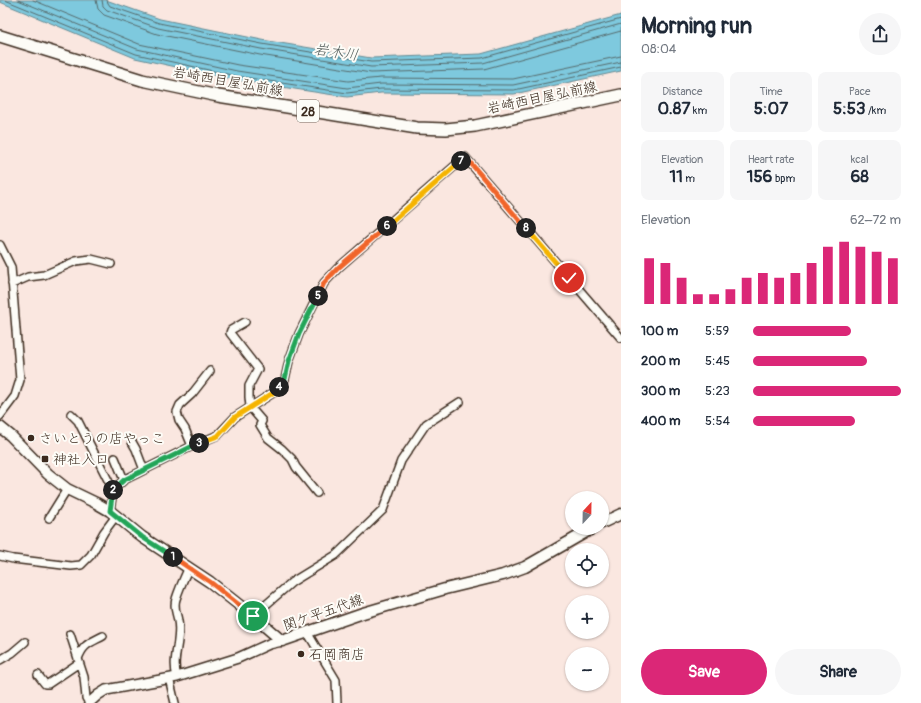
<!DOCTYPE html>
<html lang="en">
<head>
<meta charset="utf-8">
<style>
  body { margin:0; font-family:Pangolin,"Klee One",sans-serif; background:#f6f6f7; color:#1f2937; height:100vh; display:flex; flex-direction:column; font-size:15px; white-space:nowrap }
  * { box-sizing:border-box; margin:0 }
  p { font-size:13px; color:#747a83 }
  .icon { flex:none; width:22px; height:22px; fill:none; stroke:currentColor; stroke-width:2; stroke-linecap:round; stroke-linejoin:round }
  .map { position:relative; flex:1; overflow:hidden }
  .details { display:flex; flex-direction:column; background:#fff; width:300px }
  .details>* { flex:none }
  .needle { width:26px; rotate:22deg }
  .fabs { position:absolute; left:565px; top:491px; display:grid; gap:8px }
  .fabs a { display:grid; place-items:center; width:44px; height:44px; border-radius:50%; background:#fff; box-shadow:0 1px 3px #0004; font-size:20px }
  .pin { position:absolute; display:grid; place-items:center; width:34px; height:34px; color:#fff; margin:-17px; border:2px solid #fff; border-radius:50%; box-shadow:0 1px 4px #0007 }
  .km { position:absolute; width:20px; height:20px; margin:-10px; border-radius:50%; background:#222; color:#fff; font-size:11px; line-height:20px; text-align:center }
  .round { display:grid; place-items:center; flex:none; width:42px; height:42px; border-radius:21px; background:#f6f6f7 }
  .headline { display:flex; align-items:center; justify-content:space-between; height:68px; padding:0 20px }
  h1 { font-size:22px; font-weight:800; line-height:30px }
  .metrics { display:grid; grid-template-columns:repeat(3,1fr); gap:6px; height:68px; padding:4px 20px }
  .metrics div { display:grid; align-content:center; border-radius:8px; background:#f6f6f7; text-align:center }
  .metrics b { font-size:17px; font-weight:800 }
  .metrics small { font-size:11px; font-weight:400 }
  .metrics p { font-size:11px }
  .chart { height:112px; padding:8px 20px }
  .chart p { display:flex; justify-content:space-between }
  .chart svg { width:100%; height:72px; margin-top:4px; stroke:#db2777; stroke-width:6 }
  .primary-button { display:flex; gap:8px; margin-top:auto; padding:8px 20px }
  .primary-button a { flex:1; height:46px; border-radius:24px; background:#db2777; color:#fff; font-size:16px; font-weight:800; line-height:46px; text-align:center }
  .primary-button a+a { background:#f6f6f7; color:#1f2937 }
  ul { padding:0 20px; list-style:none; font-size:13px }
  li { display:grid; grid-template-columns:64px 48px 1fr; align-items:center; height:30px }
  li i { height:10px; border-radius:5px; background:#db2777 }
  main { display:flex; flex:1; min-height:0 }
  .map>svg:first-child { display:block }
  .water { fill:#7ec9de; stroke:#638991 }
  .lines { fill:none; stroke-linecap:round; stroke-linejoin:round }
  .shore { stroke:#566a6b; stroke-width:1 }
  .minor-casing { stroke:#3b2a1e; stroke-width:10 }
  .tertiary-casing { stroke:#3b2a1e; stroke-width:12 }
  .secondary-casing { stroke:#3b2a1e; stroke-width:13 }
  .primary-casing { stroke:#3b2a1e; stroke-width:14 }
  .minor { stroke:#fdfcf7; stroke-width:7 }
  .tertiary { stroke:#fdfcf7; stroke-width:9 }
  .secondary { stroke:#fdfcf7; stroke-width:10 }
  .primary { stroke:#fdfcf7; stroke-width:11 }
  .split-1-casing { stroke:#fff; stroke-width:8 }
  .split-2-casing { stroke:#fff; stroke-width:8 }
  .split-3-casing { stroke:#fff; stroke-width:8 }
  .split-4-casing { stroke:#fff; stroke-width:8 }
  .split-5-casing { stroke:#fff; stroke-width:8 }
  .split-6-casing { stroke:#fff; stroke-width:8 }
  .split-7-casing { stroke:#fff; stroke-width:8 }
  .split-8-casing { stroke:#fff; stroke-width:8 }
  .split-9-casing { stroke:#fff; stroke-width:8 }
  .split-1 { stroke:#f0652b; stroke-width:5 }
  .split-2 { stroke:#22a559; stroke-width:5 }
  .split-3 { stroke:#22a559; stroke-width:5 }
  .split-4 { stroke:#f5b400; stroke-width:5 }
  .split-5 { stroke:#22a559; stroke-width:5 }
  .split-6 { stroke:#f0652b; stroke-width:5 }
  .split-7 { stroke:#f5b400; stroke-width:5 }
  .split-8 { stroke:#f0652b; stroke-width:5 }
  .split-9 { stroke:#f5b400; stroke-width:5 }
  .poi-dot { fill:#3b2a1e; stroke:#fdfcf7; stroke-width:1.5 }
  .labels { text-anchor:middle; stroke-width:4; stroke-linejoin:round; paint-order:stroke }
  .shield { fill:#fdfcf7; stroke:#75695f; stroke-width:1 }
  .shield-label { font-size:13px; font-weight:bold; fill:#3b2a1e }
  .street-label { font-size:14px; fill:#3b2a1e; stroke:#fdfcf7 }
  .poi-label { font-size:14px; fill:#3b2a1e; stroke:#fdfcf7; text-anchor:start }
  .water-label { font-size:15px; font-style:italic; fill:#4f5a58; stroke:#fdfcf7 }
</style>
</head>
<body>
<main>
<div class="map">
<svg width="621" height="703" viewBox="0 0 621 703">
  <rect width="100%" height="100%" fill="#fae7e0"/>
  <filter id="ink" filterUnits="userSpaceOnUse"><feTurbulence type="fractalNoise" baseFrequency=".025" numOctaves="2"/><feDisplacementMap in="SourceGraphic" scale="8" xChannelSelector="R" yChannelSelector="G"/><feConvolveMatrix kernelMatrix="1 2 1 2 8 2 1 2 1" color-interpolation-filters="sRGB"/></filter>
  <g filter="url(#ink)">
    <path class="water" d="M0 0H106L160 19 262 40 371 58 481 54 621 15V71L514 94 381 93 347 97 236 80 135 58 0 2Z"/>
    <g class="lines">
      <path class="shore" d="M5 0 136 54 236 76 347 93 381 89 514 90 621 67
        M18 0 137 49 237 71 347 88 381 84 513 85 621 62
        M33 0 139 44 238 65 348 81 381 78 513 79 621 56
        M96 0 98 9 104 15 157 34 260 55 371 73 484 69 621 31
        M102 0 103 6 107 10 158 28 261 49 371 67 483 63 621 24
        M107 0 108 3 110 6 159 23 262 44 371 62 482 58 621 19"/>
      <g class="minor-casing">
        <path id="minor" d="M0 245 11 267 20 380 15 396 0 416
          M12 284 28 277 44 275 76 261 91 259 111 264
          M245 322 231 330 230 333 258 369 249 386V397L250 407 262 421 260 425 268 438 282 449 292 459 296 467 317 493
          M71 414 78 421 113 490
          M132 442 136 449 144 470
          M192 446 185 429 179 420 177 412 180 405 192 394 210 371
          M115 458 124 480
          M110 511 113 490 124 480 192 446 218 435 235 417 276 391 285 379 289 361 299 334 324 283 338 268 465 157 621 338
          M49 518 67 489
          M0 556 13 559 71 566 81 565 91 555 104 532 116 516
          M253 616 292 582 336 555 383 510 401 461 426 424 460 402
          M307 632 336 680 337 703
          M70 634 84 677 86 698 89 703
          M78 659C83 644 90 643 103 636
          M0 660 12 653 25 642
          M38 675 45 684H48L79 663
          M177 677C171 658 182 640 178 621 177 613 173 608 176 599 179 589 184 578 189 567
          M169 678 175 703"/>
      </g>
      <g class="tertiary-casing">
        <path id="tertiary" d="M89 703 98 695 106 690 177 677 238 658 269 644 282 641"/>
      </g>
      <g class="secondary-casing">
        <path id="secondary" d="M0 427 11 436 48 474 67 489 96 503 110 511 142 537 210 582 253 616 282 641 363 613 445 589 503 575 525 567 593 528
          M602 523 621 514"/>
      </g>
      <g class="primary-casing">
        <path id="primary" d="M0 36 142 80 218 96 417 128 446 129 475 126 621 95"/>
      </g>
      <use href="#minor" class="minor"/>
      <use href="#tertiary" class="tertiary"/>
      <use href="#secondary" class="secondary"/>
      <use href="#primary" class="primary"/>
    </g>
  </g>
  <g class="lines" filter="url(#ink)">
    <g class="split-1-casing">
      <path id="split-1" d="M173 557 210 582 253 616"/>
    </g>
    <g class="split-2-casing">
      <path id="split-2" d="M113 490 110 511 142 537 173 557"/>
    </g>
    <g class="split-3-casing">
      <path id="split-3" d="M113 490 124 480 199 443"/>
    </g>
    <g class="split-4-casing">
      <path id="split-4" d="M199 443 218 436 235 417 276 391 279 387"/>
    </g>
    <g class="split-5-casing">
      <path id="split-5" d="M279 387 285 379 289 361 299 334 318 296"/>
    </g>
    <g class="split-6-casing">
      <path id="split-6" d="M318 296 324 283 338 268 387 226"/>
    </g>
    <g class="split-7-casing">
      <path id="split-7" d="M387 226 461 161"/>
    </g>
    <g class="split-8-casing">
      <path id="split-8" d="M461 161 465 157 468 160 526 228"/>
    </g>
    <g class="split-9-casing">
      <path id="split-9" d="M526 228 569 278"/>
    </g>
    <use href="#split-1" class="split-1"/>
    <use href="#split-2" class="split-2"/>
    <use href="#split-3" class="split-3"/>
    <use href="#split-4" class="split-4"/>
    <use href="#split-5" class="split-5"/>
    <use href="#split-6" class="split-6"/>
    <use href="#split-7" class="split-7"/>
    <use href="#split-8" class="split-8"/>
    <use href="#split-9" class="split-9"/>
  </g>
  <g class="poi-dot">
    <circle cx="31" cy="438" r="4"/>
    <rect x="41" y="455" width="8" height="8" rx="2"/>
    <circle cx="301" cy="654" r="4"/>
  </g>
  <g class="labels">
    <rect class="shield" x="297" y="100" width="22" height="22" rx="3"/>
    <g class="shield-label">
      <text x="308" y="116">28</text>
    </g>
    <g class="street-label">
      <text transform="translate(228 81) rotate(10)" y="5">岩崎西目屋弘前線</text>
      <text transform="translate(542 97) rotate(-12)" y="5">岩崎西目屋弘前線</text>
      <text transform="translate(323 612) rotate(-19)" y="5">関ケ平五代線</text>
    </g>
    <g class="poi-label">
      <text x="39" y="443">さいとうの店やっこ</text>
      <text x="53" y="464">神社入口</text>
      <text x="309" y="659">石岡商店</text>
    </g>
    <g class="water-label">
      <text transform="translate(336 52) rotate(8)" y="5">岩木川</text>
    </g>
  </g>
</svg>
<div class="fabs">
<a><svg class="needle" viewBox="-14 -14 28 28"><path d="M0-13l5 13h-10z" fill="#e53935"/><path d="M0 13l5-13h-10z" fill="#747a83"/></svg></a>
<a><svg class="icon" aria-label="locate" viewBox="0 0 24 24"><circle cx="12" cy="12" r="6"/><path d="M12 2v4M12 18v4M2 12h4M18 12h4"/></svg></a>
<a>+</a>
<a>−</a>
</div>
<div class="pin" style="left:253px;top:616px;background:#1e9e55"><svg class="icon" aria-label="arrive" viewBox="0 0 24 24"><path d="M6 21V4h12l-3 4 3 4H6"/></svg></div>
<div class="pin" style="left:569px;top:278px;background:#d93025"><svg class="icon" aria-label="check" viewBox="0 0 24 24"><path d="M5 12l5 5 9-10"/></svg></div>
<b class="km" style="left:173px;top:557px">1</b>
<b class="km" style="left:113px;top:490px">2</b>
<b class="km" style="left:199px;top:443px">3</b>
<b class="km" style="left:279px;top:387px">4</b>
<b class="km" style="left:318px;top:296px">5</b>
<b class="km" style="left:387px;top:226px">6</b>
<b class="km" style="left:461px;top:161px">7</b>
<b class="km" style="left:526px;top:228px">8</b>
</div>
<section class="details">
<div class="headline"><div><h1>Morning run</h1><p>08:04</p></div><a class="round"><svg class="icon" aria-label="share" viewBox="0 0 24 24"><path d="M12 15V3M7 8l5-5 5 5M5 13v7h14v-7"/></svg></a></div>
<div class="metrics">
<div><p>Distance</p><b>0.87<small> km</small></b></div>
<div><p>Time</p><b>5:07</b></div>
<div><p>Pace</p><b>5:53<small> /km</small></b></div>
</div>
<div class="metrics">
<div><p>Elevation</p><b>11<small> m</small></b></div>
<div><p>Heart rate</p><b>156<small> bpm</small></b></div>
<div><p>kcal</p><b>68</b></div>
</div>
<div class="chart"><p><span>Elevation</span>62–72 m</p>
<svg viewBox="0 0 160 44" preserveAspectRatio="none"><path d="M5 44V16M15 44V19M25 44V28M35 44V38M45 44V38M55 44V35M65 44V28M75 44V25M85 44V28M95 44V25M105 44V19M115 44V9M125 44V6M135 44V9M145 44V12M155 44V16"/></svg>
</div>
<ul>
<li><b>100 m</b>5:59<i style="width:66%"></i></li>
<li><b>200 m</b>5:45<i style="width:77%"></i></li>
<li><b>300 m</b>5:23<i style="width:100%"></i></li>
<li><b>400 m</b>5:54<i style="width:69%"></i></li>
</ul>
<div class="primary-button"><a>Save</a><a>Share</a></div>
</section>
</main>
</body>
</html>
